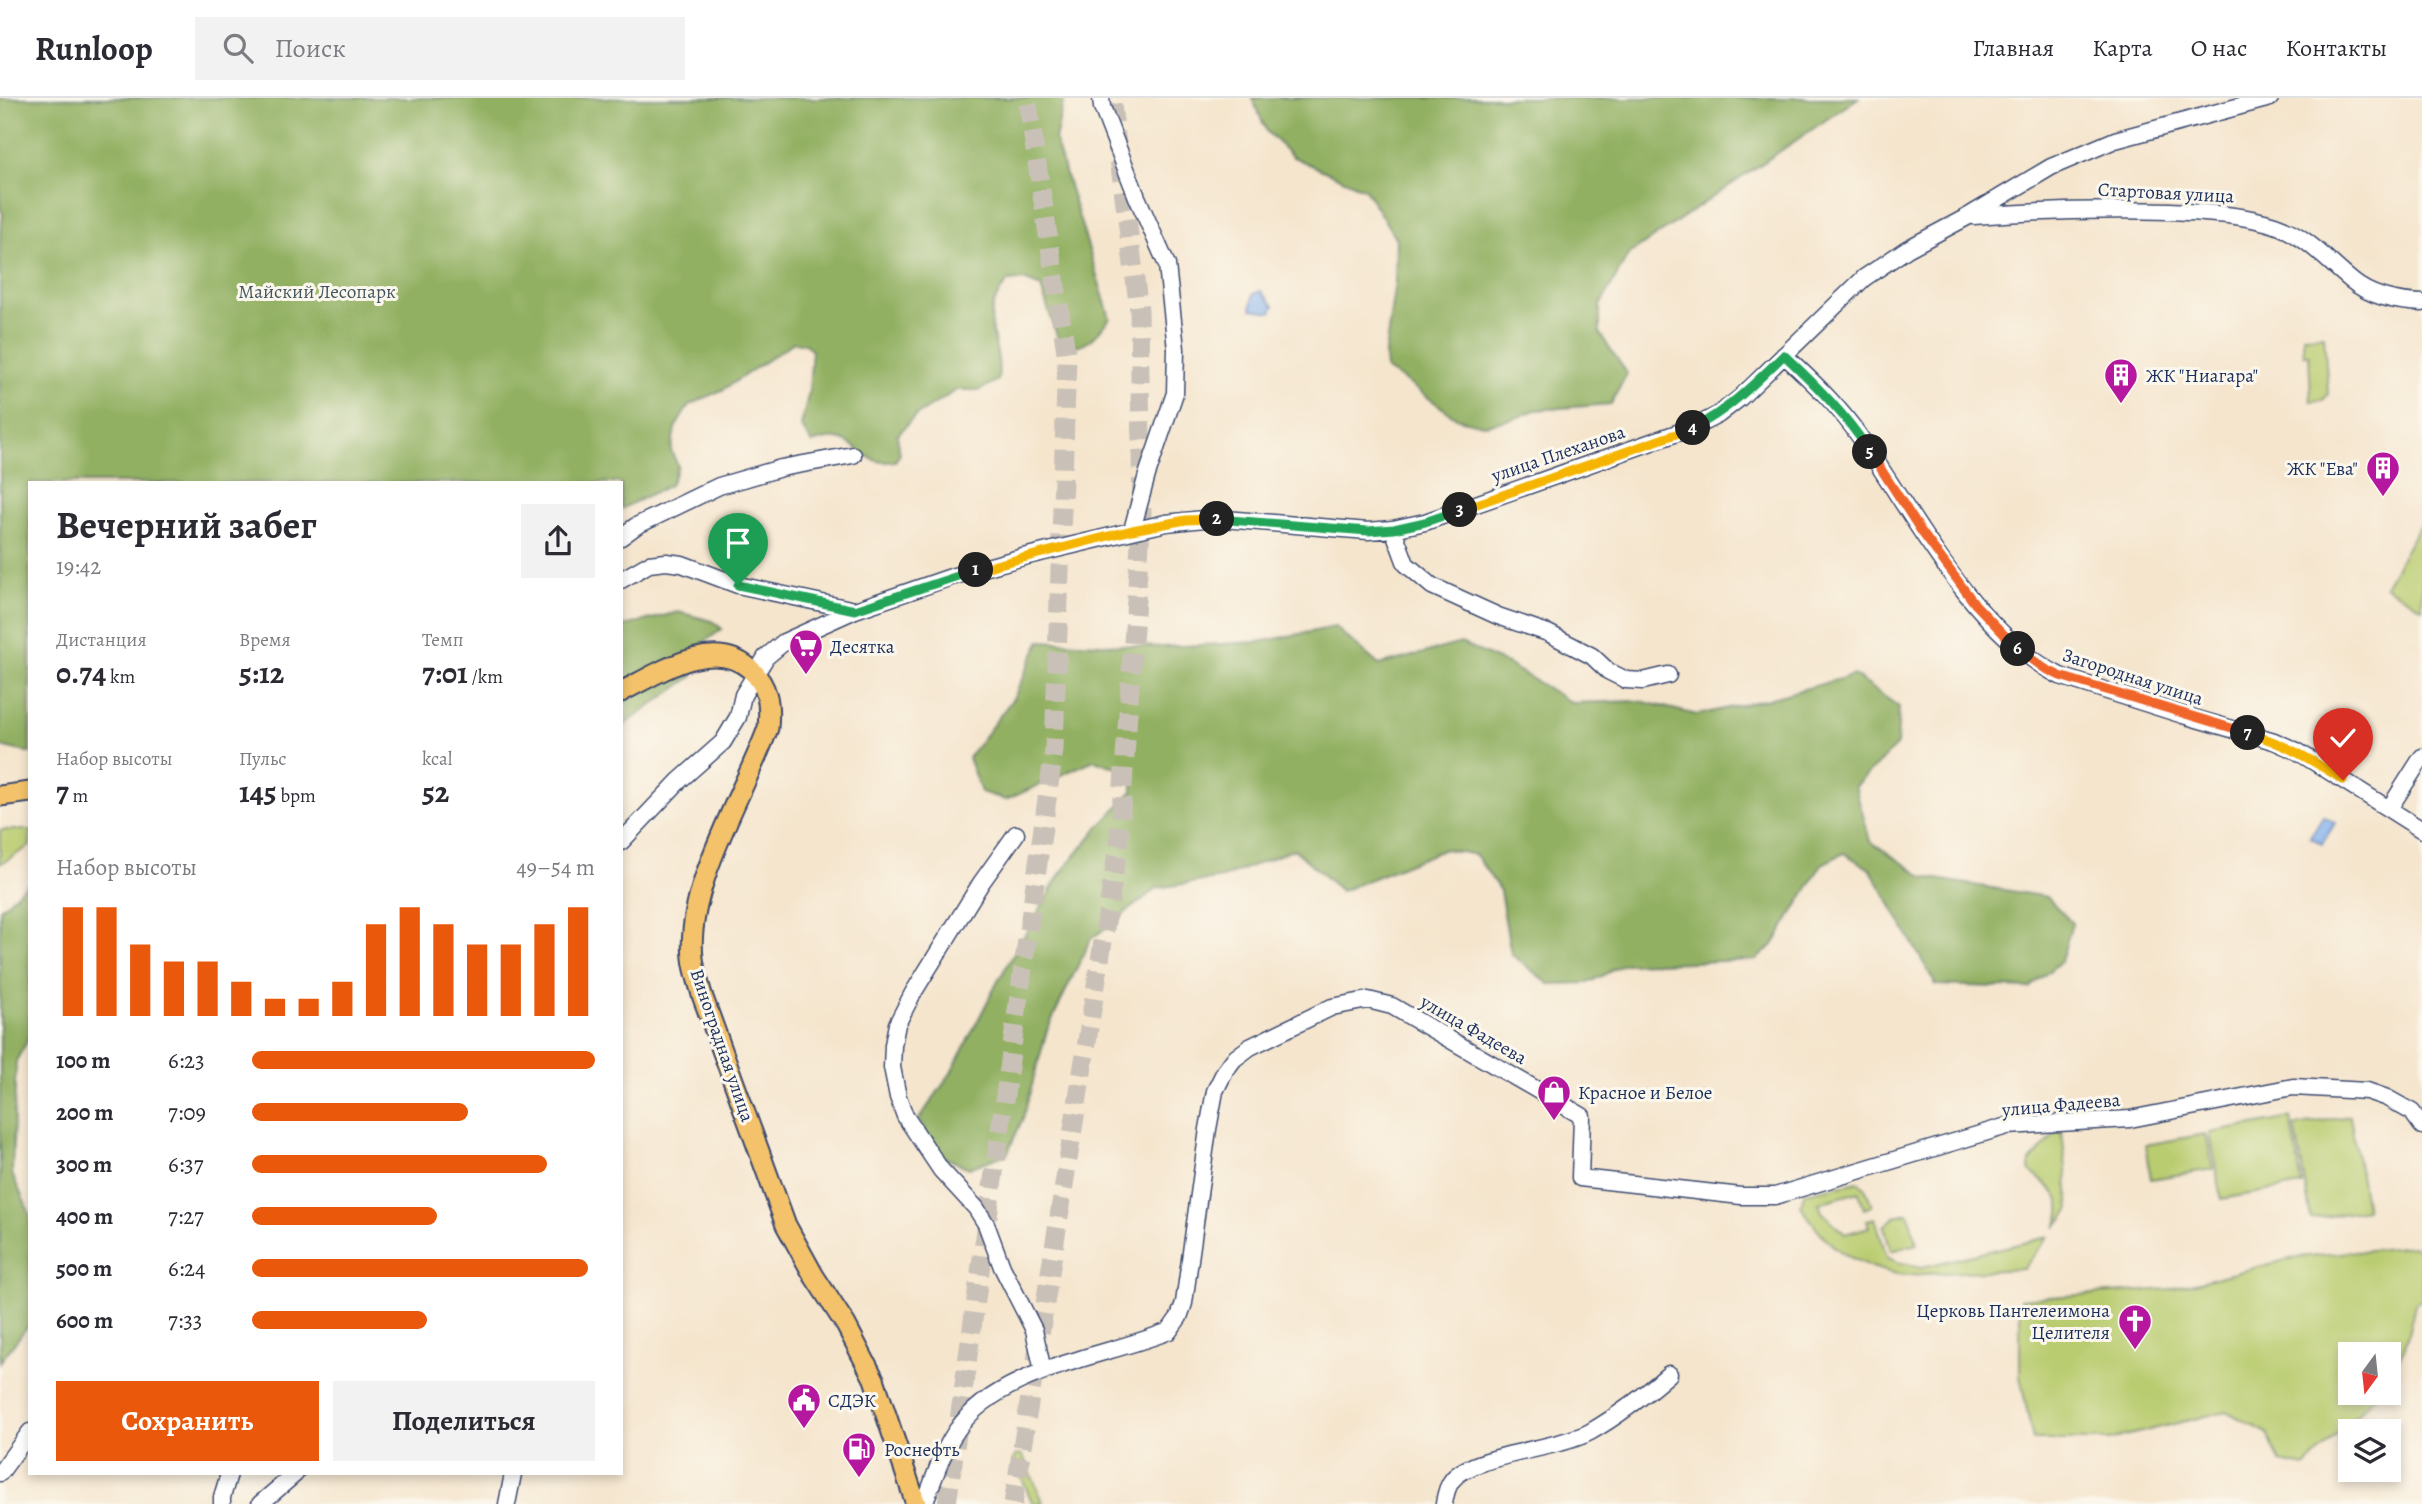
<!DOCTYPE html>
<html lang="ru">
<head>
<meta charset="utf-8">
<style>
  body { margin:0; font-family:Alegreya,serif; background:#f2f2f3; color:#2b2b33; height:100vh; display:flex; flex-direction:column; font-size:26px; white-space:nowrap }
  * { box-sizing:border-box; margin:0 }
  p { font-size:23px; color:#7c7c81 }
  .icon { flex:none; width:38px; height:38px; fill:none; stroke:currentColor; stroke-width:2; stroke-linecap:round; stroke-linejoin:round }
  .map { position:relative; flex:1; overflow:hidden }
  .panel { position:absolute; left:28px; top:383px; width:595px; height:994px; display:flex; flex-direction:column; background:#fff; border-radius:0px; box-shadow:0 4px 10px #0003 }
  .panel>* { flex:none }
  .needle { width:46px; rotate:195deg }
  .buttons { position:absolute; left:2338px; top:1244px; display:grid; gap:14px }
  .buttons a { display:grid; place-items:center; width:63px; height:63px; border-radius:0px; background:#fff; box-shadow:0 4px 10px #0003; font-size:35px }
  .pin { position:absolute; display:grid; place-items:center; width:60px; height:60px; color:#fff; margin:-72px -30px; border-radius:50% 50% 50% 0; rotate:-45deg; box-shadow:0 0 7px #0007 }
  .pin .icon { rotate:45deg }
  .km { position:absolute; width:35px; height:35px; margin:-18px; border-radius:50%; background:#222; color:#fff; font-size:19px; line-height:35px; text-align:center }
  .round { display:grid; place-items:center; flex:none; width:74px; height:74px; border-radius:0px; background:#f2f2f3 }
  .overview { display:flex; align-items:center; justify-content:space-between; height:119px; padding:0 28px }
  h1 { font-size:38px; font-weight:700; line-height:52px }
  .metrics { display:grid; grid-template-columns:repeat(3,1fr); gap:10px; height:119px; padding:7px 28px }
  .metrics div { display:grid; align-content:center }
  .metrics b { font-size:30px; font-weight:700 }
  .metrics small { font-size:19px; font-weight:400 }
  .metrics p { font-size:19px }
  .chart { height:196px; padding:14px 28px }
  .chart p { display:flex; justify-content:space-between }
  .chart svg { width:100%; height:126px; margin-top:7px; stroke:#ea580c; stroke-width:6 }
  .primary-button { display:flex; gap:14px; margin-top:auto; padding:14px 28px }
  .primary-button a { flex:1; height:80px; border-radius:0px; background:#ea580c; color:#fff; font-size:28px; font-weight:700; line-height:80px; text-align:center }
  .primary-button a+a { background:#f2f2f3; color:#2b2b33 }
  ul { padding:0 28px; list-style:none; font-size:23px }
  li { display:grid; grid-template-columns:112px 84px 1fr; align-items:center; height:52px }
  li i { height:18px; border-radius:9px; background:#ea580c }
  header { display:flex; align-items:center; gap:42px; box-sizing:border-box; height:98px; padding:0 35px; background:#fff; border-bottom:2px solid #e1e1e2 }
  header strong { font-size:33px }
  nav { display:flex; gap:38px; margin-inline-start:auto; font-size:24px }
  .search { width:490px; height:63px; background:#f2f2f3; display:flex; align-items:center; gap:18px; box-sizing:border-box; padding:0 24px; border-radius:0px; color:#7c7c81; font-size:26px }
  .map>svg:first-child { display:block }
  .green { fill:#b9cc6f; stroke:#6a7e66; stroke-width:2 }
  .forest { fill:#92b062; stroke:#567060; stroke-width:2 }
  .water { fill:#83b1ed; stroke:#4f70a6; stroke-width:2 }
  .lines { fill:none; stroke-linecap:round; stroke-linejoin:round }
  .major-tunnel { stroke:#c9c1b7; stroke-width:19; stroke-dasharray:19 10; stroke-linecap:butt }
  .minor-casing { stroke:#3c4a6f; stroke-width:19 }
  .major-casing { stroke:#3c4a6f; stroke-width:23 }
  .minor { stroke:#fff; stroke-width:16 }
  .major { stroke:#f4c26a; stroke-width:19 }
  .split-1-casing { stroke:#fff; stroke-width:14 }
  .split-2-casing { stroke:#fff; stroke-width:14 }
  .split-3-casing { stroke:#fff; stroke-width:14 }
  .split-4-casing { stroke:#fff; stroke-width:14 }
  .split-5-casing { stroke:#fff; stroke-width:14 }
  .split-6-casing { stroke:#fff; stroke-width:14 }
  .split-7-casing { stroke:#fff; stroke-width:14 }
  .split-8-casing { stroke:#fff; stroke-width:14 }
  .split-1 { stroke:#22a559; stroke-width:9 }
  .split-2 { stroke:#f5b400; stroke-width:9 }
  .split-3 { stroke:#22a559; stroke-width:9 }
  .split-4 { stroke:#f5b400; stroke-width:9 }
  .split-5 { stroke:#22a559; stroke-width:9 }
  .split-6 { stroke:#f0652b; stroke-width:9 }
  .split-7 { stroke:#f0652b; stroke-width:9 }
  .split-8 { stroke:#f5b400; stroke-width:9 }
  .labels { text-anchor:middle; stroke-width:6; stroke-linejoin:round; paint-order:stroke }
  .street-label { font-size:19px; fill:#1b2f5e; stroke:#fbf7ec }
  .park-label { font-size:19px; fill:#425662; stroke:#fbf7ec }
  .poi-label { font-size:19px; fill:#1b2f5e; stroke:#fbf7ec; text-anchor:start }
</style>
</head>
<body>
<header>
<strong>Runloop</strong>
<div class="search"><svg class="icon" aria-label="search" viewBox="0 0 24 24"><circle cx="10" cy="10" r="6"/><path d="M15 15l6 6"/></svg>Поиск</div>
<nav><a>Главная</a><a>Карта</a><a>О нас</a><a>Контакты</a></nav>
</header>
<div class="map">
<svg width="2422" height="1406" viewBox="0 0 2422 1406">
  <rect width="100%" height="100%" fill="#fbf7ec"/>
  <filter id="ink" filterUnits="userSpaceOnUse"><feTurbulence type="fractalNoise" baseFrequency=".0143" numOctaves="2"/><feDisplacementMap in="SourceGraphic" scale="14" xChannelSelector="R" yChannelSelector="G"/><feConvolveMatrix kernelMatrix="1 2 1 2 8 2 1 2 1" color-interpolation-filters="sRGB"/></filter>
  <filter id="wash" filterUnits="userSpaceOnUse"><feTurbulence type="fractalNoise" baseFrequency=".00686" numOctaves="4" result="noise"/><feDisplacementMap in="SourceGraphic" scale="28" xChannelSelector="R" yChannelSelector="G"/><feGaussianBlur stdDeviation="1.57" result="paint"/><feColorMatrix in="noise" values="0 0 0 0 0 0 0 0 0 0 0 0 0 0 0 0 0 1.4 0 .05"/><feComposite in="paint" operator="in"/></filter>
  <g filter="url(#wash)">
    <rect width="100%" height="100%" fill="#f5e5cd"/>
    <path class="green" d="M2324 237 2328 296 2323 302 2311 303 2309 257H2304L2303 238Z
      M2422 423V510L2385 488Z
      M0 732H30V748L0 766Z
      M2350 1018 2366 1112 2311 1121 2295 1028Z
      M2291 1020 2302 1087 2221 1101 2210 1035Z
      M2059 1032 2062 1033 2070 1111 2055 1130C2070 1100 2051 1091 2030 1073V1064Z
      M2206 1036 2213 1071 2151 1081 2145 1047Z
      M1858 1084 1865 1089 1872 1108 1864 1111 1859 1094 1819 1105 1822 1114 1845 1136 1869 1129 1867 1122 1875 1120 1887 1159 1897 1164 1922 1169 2048 1139 2023 1171 1903 1177C1878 1173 1846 1161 1828 1143 1818 1133 1809 1120 1801 1108L1804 1095Z
      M1908 1115 1917 1146 1891 1153 1884 1128 1896 1118Z
      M2414 1148 2422 1156V1201L2415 1206 2405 1249 2389 1279V1256H2350V1295H2378L2305 1369 2280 1364 2267 1335 2226 1313 2109 1342H2033L2020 1278V1201L2171 1191 2298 1159Z
      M1019 1356 1023 1358 1044 1406H1033L1014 1362 1015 1358Z"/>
    <path class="forest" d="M0 0H1064L1055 42 1110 220C1094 240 1088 249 1061 250L1041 189 1024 182 1008 183C974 222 1003 241 998 282L980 292H957L914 319 897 337 900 356 895 363C856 371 859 327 812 345L801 328 809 293 812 253 805 246 794 244 724 291 689 307 675 330 671 353 678 368 670 387 621 411V385H30V655L0 648V138L3 116 0 109Z
      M1252 0H1858L1628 157 1600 208V236L1627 275 1611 306 1535 312 1516 320 1485 327 1458 321 1401 280 1386 272 1385 254 1395 184 1396 141 1365 91 1293 59 1267 34Z
      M678 514 712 523 722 531 699 548 693 578 621 629V529Z
      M1335 529 1379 567 1461 545 1509 567 1572 605 1640 603 1697 617 1768 601 1854 577 1899 609 1897 647 1855 688 1870 743 1924 779 2047 799 2072 825 2061 863 2029 890 1936 887 1871 772 1844 755 1822 766 1773 847 1756 862 1624 866 1588 885 1549 886 1511 856 1500 793 1476 757 1445 751 1341 793 1294 751 1222 780 1157 790 1090 842 1047 932 1023 1020 1007 1056 969 1070 936 1056 919 1021 951 975 997 885 1060 776 1097 731 1133 693V675L1094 662 1006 702 981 694 968 660 1014 599 1040 543 1162 549 1259 544Z
      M30 783V938L16 963 12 1076 30 1116V1225L0 1264V811Z"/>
    <path class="water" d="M1261 193 1274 208 1271 214 1251 211 1253 196Z
      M2356 617 2365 624 2346 647 2337 640Z
      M2323 718 2335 725 2322 746 2310 739Z"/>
  </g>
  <g filter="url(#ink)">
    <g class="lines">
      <path class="major-tunnel" d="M947 1406 1054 652 1067 260 1027 0
        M1013 1406 1119 743 1142 417 1139 212 1111 0"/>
      <g class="minor-casing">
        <path id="minor" d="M1101 0 1102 9 1137 99 1167 167 1176 251 1175 295 1147 377 1132 432
          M1973 118C2039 113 2104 111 2170 113 2206 115 2241 116 2275 127 2307 138 2327 163 2352 183 2371 199 2399 204 2422 205
          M1784 257C1811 282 1839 308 1860 339 1914 418 1974 534 2060 578L2183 617 2274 643 2297 653 2422 732
          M1393 431 1406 466 1432 488 1498 518 1548 535 1592 558 1608 573 1626 582 1643 583 1668 577
          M621 439 636 428 719 388 781 370 853 357
          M621 482 649 466 666 464 682 466 738 487 855 512
          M2389 711 2422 659
          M1016 736 981 785 913 895 897 926 893 947 892 969 898 999 905 1018 941 1072 976 1110 986 1126 1002 1169 1034 1232 1043 1273
          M621 744 679 683 723 644 738 619 743 597 766 559 784 544 855 512 951 479 1023 459 1166 425 1213 420 1368 433 1393 431 1425 424 1694 329 1718 317 1740 300 1864 180 1907 151 1967 119 2051 69 2115 42 2270 0
          M0 1375 30 1334
          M222 1406V1399L229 1376
          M260 1406 295 1376
          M507 1406 513 1376
          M924 1406C934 1382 942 1353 957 1332 998 1271 1105 1259 1169 1233L1179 1219 1184 1205 1208 1031 1215 993 1225 973 1234 961 1250 949 1332 909 1368 902 1392 908 1582 1018 1580 1080 1741 1098H1775L2007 1028 2130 1021 2293 989 2367 993 2387 1000 2412 1014 2422 1028
          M1444 1406C1445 1398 1447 1388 1453 1381 1473 1357 1559 1351 1590 1334 1618 1318 1645 1297 1669 1276"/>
      </g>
      <g class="major-casing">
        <path id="major" d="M621 594C658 575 713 538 750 571 769 588 770 607 768 630 744 696 685 789 693 860 694 872 699 885 702 897L786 1127 814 1178 846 1227 874 1281 916 1406
          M0 698 30 694"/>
      </g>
      <use href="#minor" class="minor"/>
      <use href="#major" class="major"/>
    </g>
  </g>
  <g class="lines" filter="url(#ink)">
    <g class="split-1-casing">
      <path id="split-1" d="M738 487 855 512 976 472"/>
    </g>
    <g class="split-2-casing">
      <path id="split-2" d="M976 472 1132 432 1186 422 1217 421"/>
    </g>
    <g class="split-3-casing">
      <path id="split-3" d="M1217 421 1368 433 1394 431 1425 424 1460 412"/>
    </g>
    <g class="split-4-casing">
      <path id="split-4" d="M1460 412 1693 330"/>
    </g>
    <g class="split-5-casing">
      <path id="split-5" d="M1693 330C1729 312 1755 285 1784 257 1816 287 1846 317 1870 354"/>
    </g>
    <g class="split-6-casing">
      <path id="split-6" d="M1870 354 1921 433 1975 506 2018 551"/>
    </g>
    <g class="split-7-casing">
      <path id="split-7" d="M2018 551 2044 570 2060 578 2248 635"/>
    </g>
    <g class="split-8-casing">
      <path id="split-8" d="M2248 635C2284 645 2312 662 2343 682"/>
    </g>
    <use href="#split-1" class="split-1"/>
    <use href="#split-2" class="split-2"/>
    <use href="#split-3" class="split-3"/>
    <use href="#split-4" class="split-4"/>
    <use href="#split-5" class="split-5"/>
    <use href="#split-6" class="split-6"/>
    <use href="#split-7" class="split-7"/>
    <use href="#split-8" class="split-8"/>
  </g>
  <defs>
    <g id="building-pin" transform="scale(1.75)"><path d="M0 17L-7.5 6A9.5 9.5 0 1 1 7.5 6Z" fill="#b5179e" stroke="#fbf7ec"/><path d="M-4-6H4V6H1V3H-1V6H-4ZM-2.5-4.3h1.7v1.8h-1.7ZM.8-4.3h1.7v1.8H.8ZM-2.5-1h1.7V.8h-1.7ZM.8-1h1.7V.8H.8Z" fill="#fff"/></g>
    <g id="supermarket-pin" transform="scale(1.75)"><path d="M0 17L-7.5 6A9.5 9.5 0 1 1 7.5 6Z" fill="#b5179e" stroke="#fbf7ec"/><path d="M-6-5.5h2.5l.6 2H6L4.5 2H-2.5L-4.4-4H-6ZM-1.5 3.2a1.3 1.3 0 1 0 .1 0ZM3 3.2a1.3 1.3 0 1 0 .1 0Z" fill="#fff"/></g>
    <g id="shop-pin" transform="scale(1.75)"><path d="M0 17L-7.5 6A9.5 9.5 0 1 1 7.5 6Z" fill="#b5179e" stroke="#fbf7ec"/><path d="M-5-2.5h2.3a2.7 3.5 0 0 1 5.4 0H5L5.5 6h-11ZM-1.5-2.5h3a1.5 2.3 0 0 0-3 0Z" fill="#fff"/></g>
    <g id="church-pin" transform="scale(1.75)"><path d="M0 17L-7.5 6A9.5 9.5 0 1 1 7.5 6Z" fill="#b5179e" stroke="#fbf7ec"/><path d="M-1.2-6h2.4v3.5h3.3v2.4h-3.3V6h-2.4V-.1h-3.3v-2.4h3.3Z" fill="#fff"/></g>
    <g id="civic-pin" transform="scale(1.75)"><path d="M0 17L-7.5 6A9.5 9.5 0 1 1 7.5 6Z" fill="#b5179e" stroke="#fbf7ec"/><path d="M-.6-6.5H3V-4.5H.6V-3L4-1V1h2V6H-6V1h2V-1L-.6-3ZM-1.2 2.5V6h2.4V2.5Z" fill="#fff"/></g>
    <g id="fuel-pin" transform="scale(1.75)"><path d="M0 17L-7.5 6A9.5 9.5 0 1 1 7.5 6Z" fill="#b5179e" stroke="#fbf7ec"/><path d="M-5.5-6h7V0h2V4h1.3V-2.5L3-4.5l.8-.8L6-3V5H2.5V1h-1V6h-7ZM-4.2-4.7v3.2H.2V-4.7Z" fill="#fff"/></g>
  </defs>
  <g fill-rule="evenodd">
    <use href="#building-pin" x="2121" y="277"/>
    <use href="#building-pin" x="2383" y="370"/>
    <use href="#supermarket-pin" x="806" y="548"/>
    <use href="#shop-pin" x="1554" y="994"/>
    <use href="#church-pin" x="2135" y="1223"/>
    <use href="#civic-pin" x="804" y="1302"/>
    <use href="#fuel-pin" x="859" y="1351"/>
  </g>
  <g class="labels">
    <g class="street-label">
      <text transform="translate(2166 94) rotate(3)" y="7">Стартовая улица</text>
      <text transform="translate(1558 355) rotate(-19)" y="7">улица Плеханова</text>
      <text transform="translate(2133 578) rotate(18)" y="7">Загородная улица</text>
      <text transform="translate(1474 931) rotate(30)" y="7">улица Фадеева</text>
      <text transform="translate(723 947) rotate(71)" y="7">Виноградная улица</text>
      <text transform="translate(2061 1006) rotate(-5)" y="7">улица Фадеева</text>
    </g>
    <g class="park-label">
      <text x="317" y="200">Майский Лесопарк</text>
    </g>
    <g class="poi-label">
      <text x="2146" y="284">ЖК "Ниагара"</text>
      <text x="2358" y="377" text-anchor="end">ЖК "Ева"</text>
      <text x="830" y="555">Десятка</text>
      <text x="1578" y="1001">Красное и Белое</text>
      <text x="2110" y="1219" text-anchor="end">Церковь Пантелеимона<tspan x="2110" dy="22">Целителя</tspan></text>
      <text x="828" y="1309">СДЭК</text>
      <text x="884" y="1358">Роснефть</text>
    </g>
  </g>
</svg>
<div class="buttons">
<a><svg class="needle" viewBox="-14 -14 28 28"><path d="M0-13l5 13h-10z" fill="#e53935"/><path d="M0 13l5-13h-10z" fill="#7c7c81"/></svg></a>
<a><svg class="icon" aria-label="layers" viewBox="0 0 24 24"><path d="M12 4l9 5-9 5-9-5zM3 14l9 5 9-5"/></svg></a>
</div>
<div class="pin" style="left:738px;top:487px;background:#1e9e55"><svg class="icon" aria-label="arrive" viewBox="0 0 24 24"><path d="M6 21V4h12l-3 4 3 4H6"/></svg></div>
<div class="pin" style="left:2343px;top:682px;background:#d93025"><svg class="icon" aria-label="check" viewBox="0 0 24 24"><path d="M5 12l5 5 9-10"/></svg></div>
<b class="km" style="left:976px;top:472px">1</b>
<b class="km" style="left:1217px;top:421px">2</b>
<b class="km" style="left:1460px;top:412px">3</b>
<b class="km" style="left:1693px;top:330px">4</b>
<b class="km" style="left:1870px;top:354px">5</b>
<b class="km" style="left:2018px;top:551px">6</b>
<b class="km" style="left:2248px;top:635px">7</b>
<section class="panel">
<div class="overview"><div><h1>Вечерний забег</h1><p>19:42</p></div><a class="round"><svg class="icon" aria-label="share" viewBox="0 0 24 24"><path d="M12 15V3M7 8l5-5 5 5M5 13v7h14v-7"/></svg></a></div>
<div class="metrics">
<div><p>Дистанция</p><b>0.74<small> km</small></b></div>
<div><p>Время</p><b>5:12</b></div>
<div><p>Темп</p><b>7:01<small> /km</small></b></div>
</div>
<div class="metrics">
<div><p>Набор высоты</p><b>7<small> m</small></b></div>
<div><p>Пульс</p><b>145<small> bpm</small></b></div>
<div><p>kcal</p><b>52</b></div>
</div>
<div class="chart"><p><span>Набор высоты</span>49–54 m</p>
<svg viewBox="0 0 160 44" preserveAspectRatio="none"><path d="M5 44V6M15 44V6M25 44V19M35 44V25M45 44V25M55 44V32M65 44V38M75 44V38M85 44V32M95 44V12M105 44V6M115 44V12M125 44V19M135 44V19M145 44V12M155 44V6"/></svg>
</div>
<ul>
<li><b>100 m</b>6:23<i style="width:100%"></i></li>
<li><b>200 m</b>7:09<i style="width:63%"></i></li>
<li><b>300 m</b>6:37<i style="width:86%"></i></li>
<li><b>400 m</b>7:27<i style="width:54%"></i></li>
<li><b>500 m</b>6:24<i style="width:98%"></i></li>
<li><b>600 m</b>7:33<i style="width:51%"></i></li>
</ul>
<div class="primary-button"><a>Сохранить</a><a>Поделиться</a></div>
</section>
</div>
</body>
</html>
